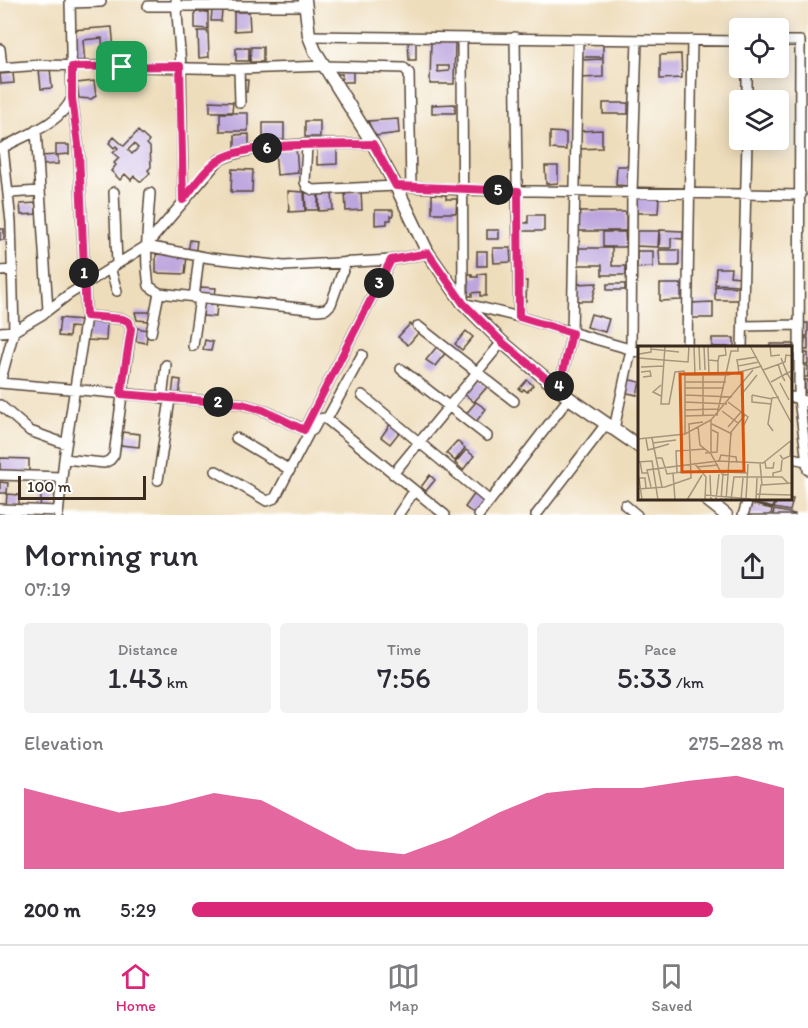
<!DOCTYPE html>
<html lang="en">
<head>
<meta charset="utf-8">
<style>
  body { margin:0; font-family:Itim,sans-serif; background:#f2f2f3; color:#2b2b33; height:100vh; display:flex; flex-direction:column; font-size:22px; white-space:nowrap }
  * { box-sizing:border-box; margin:0 }
  p { font-size:20px; color:#7c7c81 }
  .icon { flex:none; width:33px; height:33px; fill:none; stroke:currentColor; stroke-width:2; stroke-linecap:round; stroke-linejoin:round }
  .map { position:relative; height:515px; overflow:hidden }
  .drawer { display:flex; flex-direction:column; background:#fff; flex:1 }
  .drawer>* { flex:none }
  .buttons { position:absolute; left:729px; top:18px; display:grid; gap:12px }
  .buttons a { display:grid; place-items:center; width:60px; height:60px; border-radius:6px; background:#fff; box-shadow:0 3px 15px #0003; font-size:30px }
  .scale { position:absolute; left:18px; bottom:15px; width:128px; box-sizing:border-box; padding-left:6px; border:3px solid #3b2a1e; border-top:0; font-size:16px; line-height:21px; white-space:nowrap; color:#3b2a1e; -webkit-text-stroke:4px #fff; paint-order:stroke }
  .pin { position:absolute; display:grid; place-items:center; width:51px; height:51px; color:#fff; margin:-26px; border-radius:12px; box-shadow:0 3px 9px #0006 }
  .km { position:absolute; width:30px; height:30px; margin:-15px; border-radius:50%; background:#222; color:#fff; font-size:16px; line-height:30px; text-align:center }
  .round { display:grid; place-items:center; flex:none; width:63px; height:63px; border-radius:6px; background:#f2f2f3 }
  .head { display:flex; align-items:center; justify-content:space-between; height:102px; padding:0 24px }
  h1 { font-size:33px; font-weight:600; line-height:45px }
  .stats { display:grid; grid-template-columns:repeat(3,1fr); gap:9px; height:102px; padding:6px 24px }
  .stats div { display:grid; align-content:center; border-radius:6px; background:#f2f2f3; text-align:center }
  .stats b { font-size:30px; font-weight:600 }
  .stats small { font-size:16px; font-weight:400 }
  .stats p { font-size:16px }
  .chart { height:168px; padding:12px 24px }
  .chart p { display:flex; justify-content:space-between }
  .chart svg { width:100%; height:108px; margin-top:6px; fill:#db2777; opacity:.7 }
  ul { padding:0 24px; list-style:none; font-size:20px }
  li { display:grid; grid-template-columns:96px 72px 1fr; align-items:center; height:45px }
  li i { height:15px; border-radius:8px; background:#db2777 }
  .dock { display:flex; justify-content:space-around; align-items:center; height:84px; border-top:2px solid #e1e1e2; background:#fff; font-size:16px; color:#7c7c81 }
  .dock a { display:grid; justify-items:center; gap:3px }
  .dock .selected { color:#db2777 }
  .map>svg:first-child { display:block }
  .building { fill:#bda6de; fill-rule:evenodd }
  .lines { fill:none; stroke-linecap:round; stroke-linejoin:round }
  .street-casing { stroke:#564536; stroke-width:12 }
  .secondary-casing { stroke:#564536; stroke-width:15 }
  .street { stroke:#fff; stroke-width:9 }
  .secondary { stroke:#fff; stroke-width:12 }
  .route-casing { stroke:#fff; stroke-width:12 }
  .route { stroke:#db2777; stroke-width:8 }
  .inset-road { fill:none; stroke:#a6957c; stroke-width:1.5 }
  .view { fill:#d7540e; fill-opacity:0.15; stroke:#d7540e; stroke-width:3 }
  .inset-edge { fill:none; stroke:#3b2a1e; stroke-width:3 }
</style>
</head>
<body>
<div class="map">
<svg width="808" height="515" viewBox="0 0 808 515">
  <rect width="100%" height="100%" fill="#fff"/>
  <filter id="ink" filterUnits="userSpaceOnUse"><feTurbulence type="fractalNoise" baseFrequency=".0167" numOctaves="2"/><feDisplacementMap in="SourceGraphic" scale="12" xChannelSelector="R" yChannelSelector="G"/><feConvolveMatrix kernelMatrix="1 2 1 2 8 2 1 2 1" color-interpolation-filters="sRGB"/></filter>
  <filter id="wash" filterUnits="userSpaceOnUse"><feTurbulence type="fractalNoise" baseFrequency=".008" numOctaves="4" result="noise"/><feDisplacementMap in="SourceGraphic" scale="24" xChannelSelector="R" yChannelSelector="G"/><feGaussianBlur stdDeviation="1.35" result="paint"/><feColorMatrix in="noise" values="0 0 0 0 0 0 0 0 0 0 0 0 0 0 0 0 0 1.4 0 .05"/><feComposite in="paint" operator="in"/></filter>
  <g filter="url(#wash)">
    <rect width="100%" height="100%" fill="#edb"/>
    <g id="blocks">
      <path class="building" d="M212 10 222 11 221 21H211Z
        M195 12H208V29L195 28Z
        M234 12H249L250 30 234 31Z
        M112 27 115 62 104 63 102 38 83 40 85 65H75L72 30Z
        M198 31H208L209 57 199 58Z
        M431 40 455 41 454 84H430ZM437 66H449V71L438 72Z
        M416 41V60H409L408 42Z
        M579 42H603V57H579Z
        M251 47H263V62H250Z
        M236 48H249V61H236Z
        M681 54 682 78 660 79V55Z
        M603 59V77L580 78V60Z
        M336 67H353V82H342V74H336Z
        M50 68 52 88 41 89 39 69Z
        M13 73 14 83 1 84 0 74Z
        M241 80H248L247 92H241Z
        M94 81 96 96 91 99 79 98 77 83Z
        M210 101 233 102 232 112H210Z
        M603 103H628V114H603Z
        M455 104V113H432V105Z
        M220 113H248V131H220Z
        M398 119 399 133 375 136 368 121Z
        M305 121H320V137H305Z
        M263 123H284V141L263 142Z
        M602 130V148L580 149 579 131Z
        M138 131 149 141 147 144 150 147 151 167 148 170 150 173 141 182 134 176 131 180 125 174 120 180 111 171 116 165 114 163 119 158 113 153 118 148 116 146 114 148 109 143 114 137 124 146ZM134 144 138 148 132 154 128 150Z
        M550 132 566 133V150L550 149Z
        M249 134V150H235V135Z
        M56 145H69V154L56 155Z
        M296 147 298 173 277 175 275 149Z
        M317 148H337V164L317 165Z
        M58 155V164L41 165 40 156Z
        M545 166H558V183L546 184Z
        M617 166H629L628 186 616 185Z
        M232 169 253 170 252 192H231Z
        M361 190 362 210 346 211 345 191Z
        M288 191 304 192 305 211 289 212Z
        M332 191 333 210 319 211V192Z
        M318 192V210H306L305 193Z
        M432 194 446 195V199H457L456 213H432Z
        M635 196H659L658 213H635Z
        M36 203V214L21 215 20 204Z
        M375 210H393V216H391V220H387V224L375 225Z
        M579 212H626V231H579Z
        M528 215H544V231H520V223H528Z
        M0 229H4V240H0Z
        M487 230H499V239H487Z
        M660 230 683 231V239L671 238V248H659Z
        M636 231H659L658 247 635 246Z
        M603 232H625L626 247H603Z
        M190 240 197 241 195 254 188 253Z
        M493 248H510L511 262 494 263Z
        M579 248H612V266H626V275H602V265H578Z
        M659 250H679V266H660Z
        M477 251H487V266H477Z
        M637 251H653V267L637 268Z
        M156 254 187 256 185 274 156 273Z
        M716 268H731L730 276 740 277V285L715 284Z
        M486 273V296H480V292L472 293V296H465V274H472V277H478V274Z
        M520 281H527L526 301 519 300Z
        M597 283 592 301H576V284Z
        M607 284H625V290H607Z
        M660 284H681V300L660 301Z
        M715 286 739 287V300H715Z
        M200 287 216 288 215 296 200 294Z
        M203 301 217 302 216 317 203 316Z
        M713 302V318H691V303Z
        M135 312H152L149 321 137 320Z
        M591 314 609 319 605 332 587 327Z
        M60 318 81 320 80 328 70 327 69 337 58 336Z
        M87 322 107 323 106 341 86 340Z
        M804 323H808V336H804Z
        M410 324 419 332 408 345 398 337Z
        M137 328 148 330 146 343 136 341Z
        M466 331 473 337 462 350 455 344Z
        M712 338H734V347H712Z
        M805 338H808V350H804Z
        M205 340 213 342 211 351 203 350Z
        M439 344 447 351 435 366 426 360Z
        M770 344H793V347H770Z
        M805 353H808V364H804Z
        M804 366H808V377H804Z
        M476 378 487 387 474 402 463 393Z
        M174 379 181 380 179 397 172 396Z
        M626 379 640 382 637 395 623 392Z
        M527 380 533 385 527 392 524 389 522 391 519 389Z
        M805 380H808V393H805Z
        M476 402 486 409 475 423 464 416Z
        M391 423 401 430 390 444 381 437Z
        M121 432 140 434 139 447 120 445Z
        M457 441 465 448 455 461 446 453Z
        M466 450 474 456 463 470 455 463Z
        M0 458 29 459V473H0Z
        M430 475 435 480 426 491 421 487Z
        M0 482 8 483 7 493H0Z
        M42 484 55 485 54 510 40 509Z
        M475 493 485 500 474 514 465 507Z
        M7 494 19 495V506H6Z
        M751 499H775L773 508 750 502Z
        M777 499H793L790 511 774 508Z
        M751 504 772 509 771 515H748Z
        M774 510 795 514V515H773Z"/>
    </g>
  </g>
  <g filter="url(#ink)">
    <use href="#blocks" fill-opacity="0" stroke="#564536" stroke-width="1.5"/>
    <g class="lines">
      <g class="street-casing">
        <path id="street" d="M176 0 181 66 183 200
          M70 3 101 2
          M148 6H305
          M309 36 740 41
          M515 37 519 317
          M462 39 463 303 519 317 640 352
          M778 41H800L799 399 808 470
          M0 49 2 68
          M0 68 41 65 239 69 325 66 404 68 409 73 411 187
          M747 68V100
          M239 69 240 103
          M36 130 48 310
          M307 145 305 182 307 187 313 190 396 186 462 190 801 195
          M0 149C25 135 59 125 72 98
          M114 192 117 263
          M9 193 40 191
          M150 193C148 225 144 255 149 286L159 293 318 310 326 309 331 304 346 262
          M146 246 210 258 284 266 391 260 428 253
          M110 268 117 291
          M0 271 13 270
          M194 298 199 256
          M418 326 514 401
          M743 326 799 325
          M0 332 14 331 43 314 68 295 146 246 219 160C266 139 323 145 373 144
          M151 333 159 293
          M193 346 200 298
          M687 347 692 40
          M742 347 747 140
          M401 369 487 436
          M0 383 242 404 263 410 307 431 313 430 319 419 325 418 445 515
          M0 383 14 331 11 222 3 148
          M559 389 572 333 578 39
          M362 395 490 501
          M792 397 808 402
          M162 399 166 365
          M0 405 30 431 66 444
          M327 419 362 355
          M614 429 631 350 632 192 637 40
          M304 430 391 260
          M236 438 290 470
          M792 458 806 461
          M64 459 104 463 110 460 114 455 131 329 129 322 123 319 86 316
          M216 471 267 501 275 498 310 431
          M393 474 502 342
          M0 475 61 477
          M158 480 170 399
          M625 505 637 515
          M0 509 58 511
          M58 515 64 459 86 316 79 152 72 98 70 0
          M398 515 414 491
          M479 515 569 398
          M536 515 606 424
          M743 515 748 499"/>
      </g>
      <g class="secondary-casing">
        <path id="secondary" d="M305 0 309 36 315 51 373 144 396 186 428 253 463 303 502 342 569 398 640 447
          M706 499 726 515"/>
      </g>
      <use href="#street" class="street"/>
      <use href="#secondary" class="secondary"/>
    </g>
  </g>
  <g class="lines" filter="url(#ink)">
    <g class="route-casing">
      <path id="route" d="M180 66 183 200C194 187 206 167 221 159 253 141 335 145 373 144L396 186 518 191 519 317 572 333 559 389 502 342 463 303 428 253 391 260 304 430 263 410 242 404 121 394 131 329 129 322 123 319 86 316 79 152 72 98V67Z"/>
    </g>
    <use href="#route" class="route"/>
  </g>
  <g transform="translate(638 346)">
    <rect width="154" height="154" fill="#edb"/>
    <path class="inset-road" d="M27 0 23 58H31L37 26 46 25 47 29M56 0 57 29M61 0 62 24M66 0 67 24M70 0 71 29M112 0 155 80M132 0 133 10 142 9M13 3 41 6M154 7V25L149 27 155 37M1 8 13 6V0M0 12 50 16 51 0M143 12 149 27 144 30 147 35M71 14 80 15V29M80 15 81 10 88 9 87 0M100 20 99 14 119 11M3 21 25 20M125 24 147 16 148 9 155 10M3 26 12 25 13 30 5 31M101 27 100 20 121 16M65 29V70M47 36H88M133 36 144 30 140 18M142 37 151 54M47 42H86M47 49 94 51M103 49 119 29M114 49V56L133 58M114 49 134 53M23 50 15 46 23 39M47 56 89 58M90 56 110 71 106 79M47 64 81 63M84 65 100 77M47 70 79 69 93 5H100V0M74 78 94 88M60 81 62 99 73 108 84 128 90 129 88 154M90 81 103 66M135 85 130 78 134 52 141 51M47 88V29H90L124 20M44 89V108M14 92 24 141M0 93 47 88 73 74 115 24M8 93 10 104 31 98M15 97 38 94M67 107 79 106 80 87 74 84M73 108V74M142 109 145 113 152 110 153 94M19 112H24L29 128 52 125M2 115 4 127H10M81 115 83 109 98 111 99 117M0 116 14 115 20 154M127 116 128 122H135L136 116M56 117 68 131 67 154M122 117 124 139M59 121 80 119M61 125 110 127M35 127 37 154M39 127 38 105 67 103M72 129 73 154M90 129 93 86 107 69M135 131V127L143 125 144 114M13 141 9 124 80 115 125 117 155 93M0 143 27 141 53 132 51 78 65 76M119 148 154 149M67 149 113 153M108 153 110 118M4 154 1 132H7L8 142M49 154 64 129M78 154 81 128M83 154 85 128M93 154 96 131H144L150 137M103 154 105 132M118 154 119 132M121 154 123 139 155 137"/>
    <path class="view" d="M104 27 106 125 44 126 42 28Z"/>
    <rect width="154" height="154" class="inset-edge"/>
  </g>
</svg>
<div class="buttons">
<a><svg class="icon" aria-label="locate" viewBox="0 0 24 24"><circle cx="12" cy="12" r="6"/><path d="M12 2v4M12 18v4M2 12h4M18 12h4"/></svg></a>
<a><svg class="icon" aria-label="layers" viewBox="0 0 24 24"><path d="M12 4l9 5-9 5-9-5zM3 14l9 5 9-5"/></svg></a>
</div>
<div class="scale">100 m</div>
<div class="pin" style="left:122px;top:67px;background:#1e9e55"><svg class="icon" aria-label="arrive" viewBox="0 0 24 24"><path d="M6 21V4h12l-3 4 3 4H6"/></svg></div>
<b class="km" style="left:84px;top:273px">1</b>
<b class="km" style="left:218px;top:402px">2</b>
<b class="km" style="left:379px;top:283px">3</b>
<b class="km" style="left:559px;top:386px">4</b>
<b class="km" style="left:498px;top:190px">5</b>
<b class="km" style="left:267px;top:148px">6</b>
</div>
<section class="drawer">
<div class="head"><div><h1>Morning run</h1><p>07:19</p></div><a class="round"><svg class="icon" aria-label="share" viewBox="0 0 24 24"><path d="M12 15V3M7 8l5-5 5 5M5 13v7h14v-7"/></svg></a></div>
<div class="stats">
<div><p>Distance</p><b>1.43<small> km</small></b></div>
<div><p>Time</p><b>7:56</b></div>
<div><p>Pace</p><b>5:33<small> /km</small></b></div>
</div>
<div class="chart"><p><span>Elevation</span>275–288 m</p>
<svg viewBox="0 0 160 44" preserveAspectRatio="none"><path d="M0 44V11L10 16L20 21L30 18L40 13L50 16L60 26L70 36L80 38L90 31L100 21L110 13L120 11L130 11L140 8L150 6L160 11V44z"/></svg>
</div>
<ul>
<li><b>200 m</b>5:29<i style="width:88%"></i></li>
</ul>
</section>
<nav class="dock">
<a class="selected"><svg class="icon" aria-label="home" viewBox="0 0 24 24"><path d="M3 11l9-7 9 7M6 9v11h12V9"/></svg>Home</a>
<a><svg class="icon" aria-label="map" viewBox="0 0 24 24"><path d="M3 6l6-2 6 2 6-2v14l-6 2-6-2-6 2zM9 4v14M15 6v14"/></svg>Map</a>
<a><svg class="icon" aria-label="saved" viewBox="0 0 24 24"><path d="M7 4h10v16l-5-4-5 4z"/></svg>Saved</a>
</nav>
</body>
</html>
